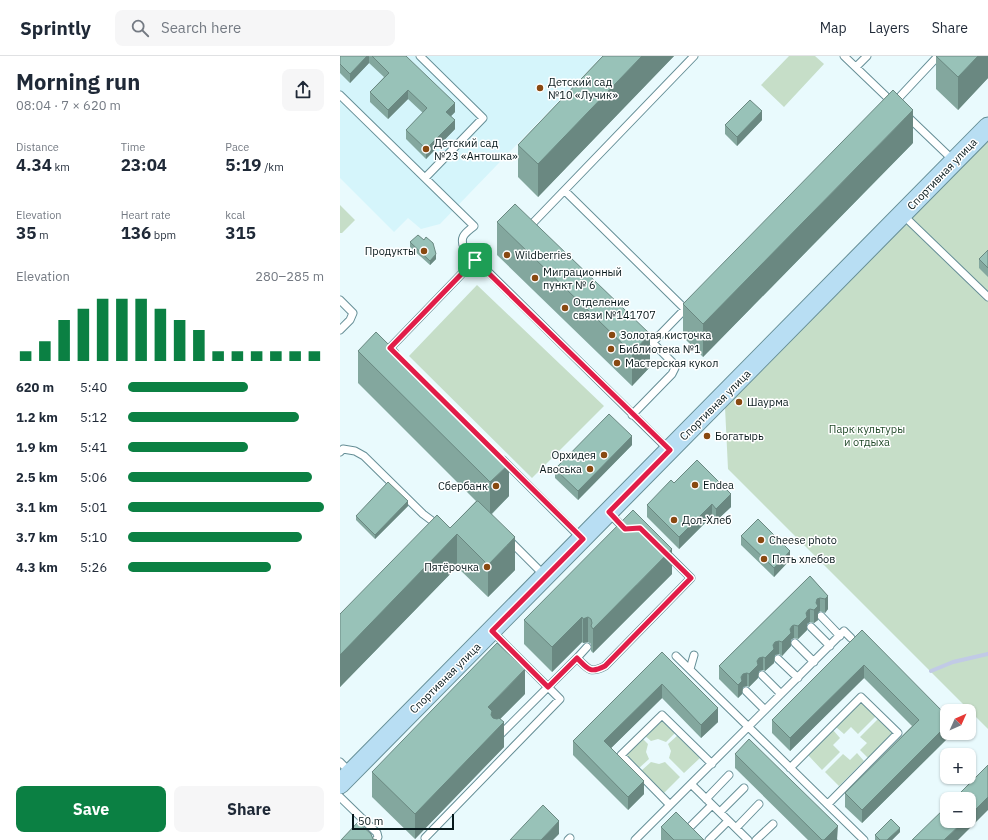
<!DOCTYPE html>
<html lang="en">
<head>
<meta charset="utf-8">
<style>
  body { margin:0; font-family:"IBM Plex Sans",sans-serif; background:#f6f6f7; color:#1f2937; height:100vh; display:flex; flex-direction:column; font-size:15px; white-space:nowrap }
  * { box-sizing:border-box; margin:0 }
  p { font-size:13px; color:#747a83 }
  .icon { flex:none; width:22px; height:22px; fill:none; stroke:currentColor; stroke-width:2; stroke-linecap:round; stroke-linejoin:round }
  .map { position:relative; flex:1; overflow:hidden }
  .sheet { display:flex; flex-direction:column; background:#fff; width:340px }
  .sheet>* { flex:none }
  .needle { width:26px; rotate:45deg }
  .tools { position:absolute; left:600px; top:648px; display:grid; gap:8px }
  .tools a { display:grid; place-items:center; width:36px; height:36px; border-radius:8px; background:#fff; box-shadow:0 1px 3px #0004; font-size:20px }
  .scale { position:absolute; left:12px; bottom:10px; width:102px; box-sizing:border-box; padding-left:4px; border:2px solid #07181b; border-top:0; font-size:11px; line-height:14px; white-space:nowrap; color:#07181b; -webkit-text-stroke:3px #fff; paint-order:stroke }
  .pin { position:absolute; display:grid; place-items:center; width:34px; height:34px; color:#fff; margin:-17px; border-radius:8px; box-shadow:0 2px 6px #0006 }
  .round { display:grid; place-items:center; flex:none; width:42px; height:42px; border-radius:8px; background:#f6f6f7 }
  .headline { display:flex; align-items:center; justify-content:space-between; height:68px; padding:0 16px }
  h1 { font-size:22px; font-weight:700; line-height:30px }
  .metrics { display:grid; grid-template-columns:repeat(3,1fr); gap:6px; height:68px; padding:4px 16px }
  .metrics div { display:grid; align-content:center }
  .metrics b { font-size:17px; font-weight:700 }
  .metrics small { font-size:11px; font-weight:400 }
  .metrics p { font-size:11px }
  .chart { height:112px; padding:8px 16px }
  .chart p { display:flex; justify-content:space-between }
  .chart svg { width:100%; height:72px; margin-top:4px; stroke:#0b8043; stroke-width:6 }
  .primary-button { display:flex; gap:8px; margin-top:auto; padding:8px 16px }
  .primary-button a { flex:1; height:46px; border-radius:8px; background:#0b8043; color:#fff; font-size:16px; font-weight:700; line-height:46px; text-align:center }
  .primary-button a+a { background:#f6f6f7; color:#1f2937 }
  ul { padding:0 16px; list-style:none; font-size:13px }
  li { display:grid; grid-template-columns:64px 48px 1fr; align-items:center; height:30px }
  li i { height:10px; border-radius:5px; background:#0b8043 }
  header { display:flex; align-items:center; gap:24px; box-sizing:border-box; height:56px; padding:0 20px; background:#fff; border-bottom:1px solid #e0e1e3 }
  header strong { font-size:19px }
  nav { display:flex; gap:22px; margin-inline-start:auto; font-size:14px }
  .search { width:280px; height:36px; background:#f6f6f7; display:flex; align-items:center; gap:10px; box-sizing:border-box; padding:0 14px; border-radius:8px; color:#747a83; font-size:15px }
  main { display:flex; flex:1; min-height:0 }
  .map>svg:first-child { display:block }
  .built { fill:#d5f5fb }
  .green { fill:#c6dec8 }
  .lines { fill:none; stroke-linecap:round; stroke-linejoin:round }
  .stream { stroke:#c1cae6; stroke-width:4 }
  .lane-casing { stroke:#658e96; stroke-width:9 }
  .secondary-casing { stroke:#658e96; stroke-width:21 }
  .lane { stroke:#fff; stroke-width:7 }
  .secondary { stroke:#b8def3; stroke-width:19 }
  .wall { fill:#83a79e }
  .shaded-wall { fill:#6a8881 }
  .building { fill:#98c2b8; stroke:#6a8881 }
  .route-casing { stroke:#fff; stroke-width:8 }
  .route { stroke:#e11d48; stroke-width:5 }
  .poi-dot { fill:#894911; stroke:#fff; stroke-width:1.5 }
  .labels { text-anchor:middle; stroke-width:3; stroke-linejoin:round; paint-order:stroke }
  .poi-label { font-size:11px; fill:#07181b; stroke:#fff; text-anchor:start }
  .street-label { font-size:11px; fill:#07181b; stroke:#fff }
  .park-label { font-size:11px; fill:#214929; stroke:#fff }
</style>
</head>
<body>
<header>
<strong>Sprintly</strong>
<div class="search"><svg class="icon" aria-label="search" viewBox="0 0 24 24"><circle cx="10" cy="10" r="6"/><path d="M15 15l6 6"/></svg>Search here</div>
<nav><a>Map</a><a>Layers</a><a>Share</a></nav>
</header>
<main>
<section class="sheet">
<div class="headline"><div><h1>Morning run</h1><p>08:04 · 7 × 620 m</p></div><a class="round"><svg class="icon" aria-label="share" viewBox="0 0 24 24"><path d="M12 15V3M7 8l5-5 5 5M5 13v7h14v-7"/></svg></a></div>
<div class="metrics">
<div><p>Distance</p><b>4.34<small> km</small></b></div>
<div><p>Time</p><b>23:04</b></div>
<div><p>Pace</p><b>5:19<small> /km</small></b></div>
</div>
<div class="metrics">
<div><p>Elevation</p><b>35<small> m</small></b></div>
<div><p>Heart rate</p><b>136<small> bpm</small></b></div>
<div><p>kcal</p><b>315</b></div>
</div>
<div class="chart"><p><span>Elevation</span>280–285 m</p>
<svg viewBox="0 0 160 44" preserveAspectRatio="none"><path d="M5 44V38M15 44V32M25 44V19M35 44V12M45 44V6M55 44V6M65 44V6M75 44V12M85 44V19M95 44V25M105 44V38M115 44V38M125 44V38M135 44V38M145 44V38M155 44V38"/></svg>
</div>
<ul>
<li><b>620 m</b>5:40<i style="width:61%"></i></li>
<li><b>1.2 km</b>5:12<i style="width:87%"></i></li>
<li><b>1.9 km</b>5:41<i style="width:61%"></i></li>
<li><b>2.5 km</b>5:06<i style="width:94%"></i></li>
<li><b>3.1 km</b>5:01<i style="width:100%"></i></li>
<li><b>3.7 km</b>5:10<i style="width:89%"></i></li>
<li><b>4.3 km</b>5:26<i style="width:73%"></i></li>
</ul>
<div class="primary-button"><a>Save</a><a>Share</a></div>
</section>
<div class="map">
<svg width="648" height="784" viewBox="0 0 648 784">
  <rect width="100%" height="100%" fill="#e9fafd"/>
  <path class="built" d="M0 0H262L100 168 81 173 68 162 54 176 0 122Z"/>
  <path class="green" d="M449 0H475L484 8 444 51 421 29Z
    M648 83V673L388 413 385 351Z
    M0 149 15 164 2 177H0Z
    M137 229 264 350 192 422 69 300Z
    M521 645 536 660 518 678 511 671 504 678 496 671Z
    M321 662 335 677 326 686 318 683 311 685 304 679Z
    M539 662 553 676 528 702 520 694 527 687 520 681Z
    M493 674 500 682 493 689 500 696 482 714 468 699Z
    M338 679 360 702 344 717 329 702 331 695 328 688Z
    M302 682 308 688 306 696 309 703 298 713 284 699Z
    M517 697 524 705 499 730 485 716 503 698 510 704Z
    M311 706 319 708 325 706 340 721 323 738 301 715Z"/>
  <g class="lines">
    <path class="stream" d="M591 615 613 606 648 598"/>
    <g class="lane-casing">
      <path id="lane" d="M80 0 143 62 85 122
        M504 0 553 47
        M516 11 527 0
        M0 39 134 170C126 177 119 180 124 192L329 394
        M554 47 598 0
        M566 59 614 105
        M225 135 345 253 349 249
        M563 159 648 241
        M194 172 191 169 354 0
        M0 244 13 257 10 264 0 274
        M313 286 345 253
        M55 297 50 292 135 204
        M292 359 332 318 335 312 332 306 304 278
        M0 396 3 393 15 395 24 400 83 458 99 470
        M163 404 242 483
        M269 457 285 473 287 472
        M169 484 204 519
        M481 560 500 580
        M471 571 490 590
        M455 587 474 606
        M336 600 524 784
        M237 602 247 591
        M438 603 458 622
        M350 613 354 599
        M422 619 441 638
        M406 635 425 654
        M157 682 237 602C248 613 250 618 265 610L351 522 326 497
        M0 706 10 716
        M450 712 521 641 558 677 488 748
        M351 728 408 784
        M0 741 37 777 38 781 36 784
        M366 743 389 719
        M330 749 281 699 322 659 372 708
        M380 756 404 732
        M349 772 372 749
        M396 772 419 748
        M85 782 220 643 152 575
        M228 784 230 782
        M295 784 504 575 511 582
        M369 784 388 765
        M416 784 433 768"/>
    </g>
    <g class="secondary-casing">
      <path id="secondary" d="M0 728 648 71"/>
    </g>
    <use href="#lane" class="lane"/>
    <use href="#secondary" class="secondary"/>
  </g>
  <path class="wall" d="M0 0H66L115 56 111 60 115 73 86 103 66 83V74L83 57 68 43 48 63 30 46V36L44 21 29 7 10 27 0 17Z
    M263 0H334L198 141 178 121V89Z
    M596 0H648V22L618 54 596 33Z
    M422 64 397 90 385 78V69Z
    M573 87 363 301 343 281V248Z
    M157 166 310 311 292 330 157 199Z
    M84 184 96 203 90 209 70 191V186Z
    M648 194V221L639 212V203Z
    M18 295 169 440 152 458 175 514 148 541 117 511 0 631V558L110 472 136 445 18 327Z
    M292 389 238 444 215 422V413Z
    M334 427 391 451 376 465 372 460 339 493 307 461V449Z
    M68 450 35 483 16 464V460Z
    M401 480 450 504 434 521 401 489Z
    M332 518 253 597 251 595V588L248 586 243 587 242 586 212 616 184 588V564Z
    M470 520 488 540V553L485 557 480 555 478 557V564L474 567 470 566 468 567 467 568V574L458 583 454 582 452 583 451 584V590L442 600 439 598 435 599 434 607 425 615 423 614 419 615 418 622 409 631 407 630 403 631 402 638 398 642 379 623V610Z
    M522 574 612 678 522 767 505 751V737L572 670 524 622 450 695 432 677V664Z
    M322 596 378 666 361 682 322 642 271 692 304 738 288 754 233 699V685Z
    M185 638 160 663 164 691 75 783 32 741V716Z
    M395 698 498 784H468L395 712Z
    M321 771 364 784H321Z
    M560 776 552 784H535V779Z"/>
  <path class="shaded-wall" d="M27 0H29V7L10 27V18Z
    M302 0H334L198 141V108Z
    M638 0H648V22L618 54V21Z
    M68 34V43L48 63V54Z
    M115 47V56L106 65V56Z
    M573 54V87L363 301V268Z
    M422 55V64L397 90V81Z
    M115 64V73L86 103V93Z
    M96 198V203L90 209V205Z
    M310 278V311L292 330V297Z
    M292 380V389L238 444V435Z
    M169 408V440L150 459V426Z
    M391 438V451L376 465V453Z
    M68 445V450L35 483V479Z
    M372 448V460L339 493V481Z
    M117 478V511L0 631V599Z
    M175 481V514L148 541V509Z
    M332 493V518L253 597V573Z
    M450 495V504L434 521V512Z
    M488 540V553L485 557V543Z
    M480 542V555L478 557V564L474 567V554L477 543Z
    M470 553V566L467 568V574L458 583V570L468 554Z
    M242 561V586L212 616V591Z
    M248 561V586L243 587V563Z
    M454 569V582L452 583 451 584V590L442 600V586L452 570Z
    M439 585V598L435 599 434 607 425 615V602L435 586Z
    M423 601V614L419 615 418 622 409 631V618L419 602Z
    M524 609V622L450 695V682Z
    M185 613V638L152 671 164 666V691L75 783V758L148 651Z
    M407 617V630L403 631 402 638 398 642V629L403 618Z
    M322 628V642L264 699V685Z
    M378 652V666L361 682V669Z
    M607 669V677H612V678L522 767V754Z
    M304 725V738L288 754V741Z
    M648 741V754L618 784H604L624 765H629V760Z
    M219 765V778L213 784H201Z
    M498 770 497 784H484Z
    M560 772V776L552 784H547Z"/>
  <path class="building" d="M0 0H27L10 18 0 8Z
    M32 0H66L115 47 106 56 115 64 86 93 66 74 87 52 68 34 48 54 30 36 49 17Z
    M263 0H302L198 108 178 89Z
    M596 0H638L618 21Z
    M553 34 573 54 363 268 343 248Z
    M410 44 422 55 397 81 385 69Z
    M175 148 310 278 292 297 157 166Z
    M78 179 84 184 86 181 93 187 96 198 90 205 70 186Z
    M648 194V212L639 203Z
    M36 276 169 408 150 426 18 295Z
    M269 358 292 380 238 435 215 413Z
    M357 404 391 438 376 453 372 448 339 481 307 449 331 424 334 427Z
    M48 426 68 445 35 479 16 460Z
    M137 445H138L175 481 148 509 117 478 0 599V558L97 459 110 472Z
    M293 454 332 493 253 573 251 570 252 567 251 563 248 561 243 563 242 561 212 591 184 564Z
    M418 463 450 495 434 512 401 480Z
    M470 520 488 540 485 543 480 542 477 543 476 547 478 550 474 554 470 553 468 554 466 557 467 561 458 570 454 569 452 570 450 573 451 577 442 586 439 585 435 586 433 589 434 593 425 602 423 601 419 602 417 605 418 609 409 618 407 617 403 618 401 621 402 625 398 629 379 610Z
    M522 574 607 660V669L522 754 505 737 579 664 524 609 450 682 432 664Z
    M157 587 185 613 148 651 152 655 151 659 153 662 157 663 159 662 164 666 75 758 32 716Z
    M322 596 378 652 361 669 322 628 264 685 304 725 288 741 233 685Z
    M409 683 498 770 484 784H482L395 698Z
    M648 709V741L629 760V743H614Z
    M203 749 219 765 201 784H170Z
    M607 750V765H624L604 784H572Z
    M336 756 364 784H334L321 771Z
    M551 763 560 772 547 784H540L535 779Z
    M18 766 31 778 33 783 37 784H1Z"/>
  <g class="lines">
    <g class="route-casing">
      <path id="route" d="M135 204 330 394 269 456 285 473 300 472 351 522 265 610C250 618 248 613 237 602L208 631 152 575 243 483 50 292Z"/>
    </g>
    <use href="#route" class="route"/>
  </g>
  <g class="poi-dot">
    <circle cx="200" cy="32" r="4"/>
    <circle cx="86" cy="93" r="4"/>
    <circle cx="84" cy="195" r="4"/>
    <circle cx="167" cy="199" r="4"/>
    <circle cx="195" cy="222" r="4"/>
    <circle cx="225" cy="252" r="4"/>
    <circle cx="272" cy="279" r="4"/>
    <circle cx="271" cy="293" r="4"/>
    <circle cx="277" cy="307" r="4"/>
    <circle cx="399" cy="346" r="4"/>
    <circle cx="367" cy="380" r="4"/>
    <circle cx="264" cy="399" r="4"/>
    <circle cx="250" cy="413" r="4"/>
    <circle cx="355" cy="429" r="4"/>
    <circle cx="156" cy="430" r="4"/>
    <circle cx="334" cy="464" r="4"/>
    <circle cx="421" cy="484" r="4"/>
    <circle cx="424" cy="503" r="4"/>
    <circle cx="147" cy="511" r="4"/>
  </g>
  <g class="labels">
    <g class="poi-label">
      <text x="208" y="30">Детский сад<tspan x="208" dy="13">№10 «Лучик»</tspan></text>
      <text x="94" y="91">Детский сад<tspan x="94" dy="13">№23 «Антошка»</tspan></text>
      <text x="76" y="199" text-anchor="end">Продукты</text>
      <text x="175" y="203">Wildberries</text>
      <text x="203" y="220">Миграционный<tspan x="203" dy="13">пункт № 6</tspan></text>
      <text x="233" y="250">Отделение<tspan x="233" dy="13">связи №141707</tspan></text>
      <text x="280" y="283">Золотая кисточка</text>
      <text x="279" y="297">Библиотека №1</text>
      <text x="285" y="311">Мастерская кукол</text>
      <text x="407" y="350">Шаурма</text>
      <text x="375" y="384">Богатырь</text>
      <text x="256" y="403" text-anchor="end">Орхидея</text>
      <text x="242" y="417" text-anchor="end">Авоська</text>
      <text x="363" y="433">Endea</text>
      <text x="148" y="434" text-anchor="end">Сбербанк</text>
      <text x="342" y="468">Дол-Хлеб</text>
      <text x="429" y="488">Cheese photo</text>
      <text x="432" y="507">Пять хлебов</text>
      <text x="139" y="515" text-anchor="end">Пятёрочка</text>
    </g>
    <g class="street-label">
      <text transform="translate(602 118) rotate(-46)" y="4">Спортивная улица</text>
      <text transform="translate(375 349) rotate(-45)" y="4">Спортивная улица</text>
      <text transform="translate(105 622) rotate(-45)" y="4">Спортивная улица</text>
    </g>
    <g class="park-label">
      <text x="527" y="377">Парк культуры<tspan x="527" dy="13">и отдыха</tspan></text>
    </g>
  </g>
</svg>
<div class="tools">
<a><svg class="needle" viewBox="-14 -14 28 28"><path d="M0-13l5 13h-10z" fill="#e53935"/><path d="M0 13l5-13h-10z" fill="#747a83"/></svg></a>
<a>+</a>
<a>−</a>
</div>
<div class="scale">50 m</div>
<div class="pin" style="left:135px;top:204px;background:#1e9e55"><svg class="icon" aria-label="arrive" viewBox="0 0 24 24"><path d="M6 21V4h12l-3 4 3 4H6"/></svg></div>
</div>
</main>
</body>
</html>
